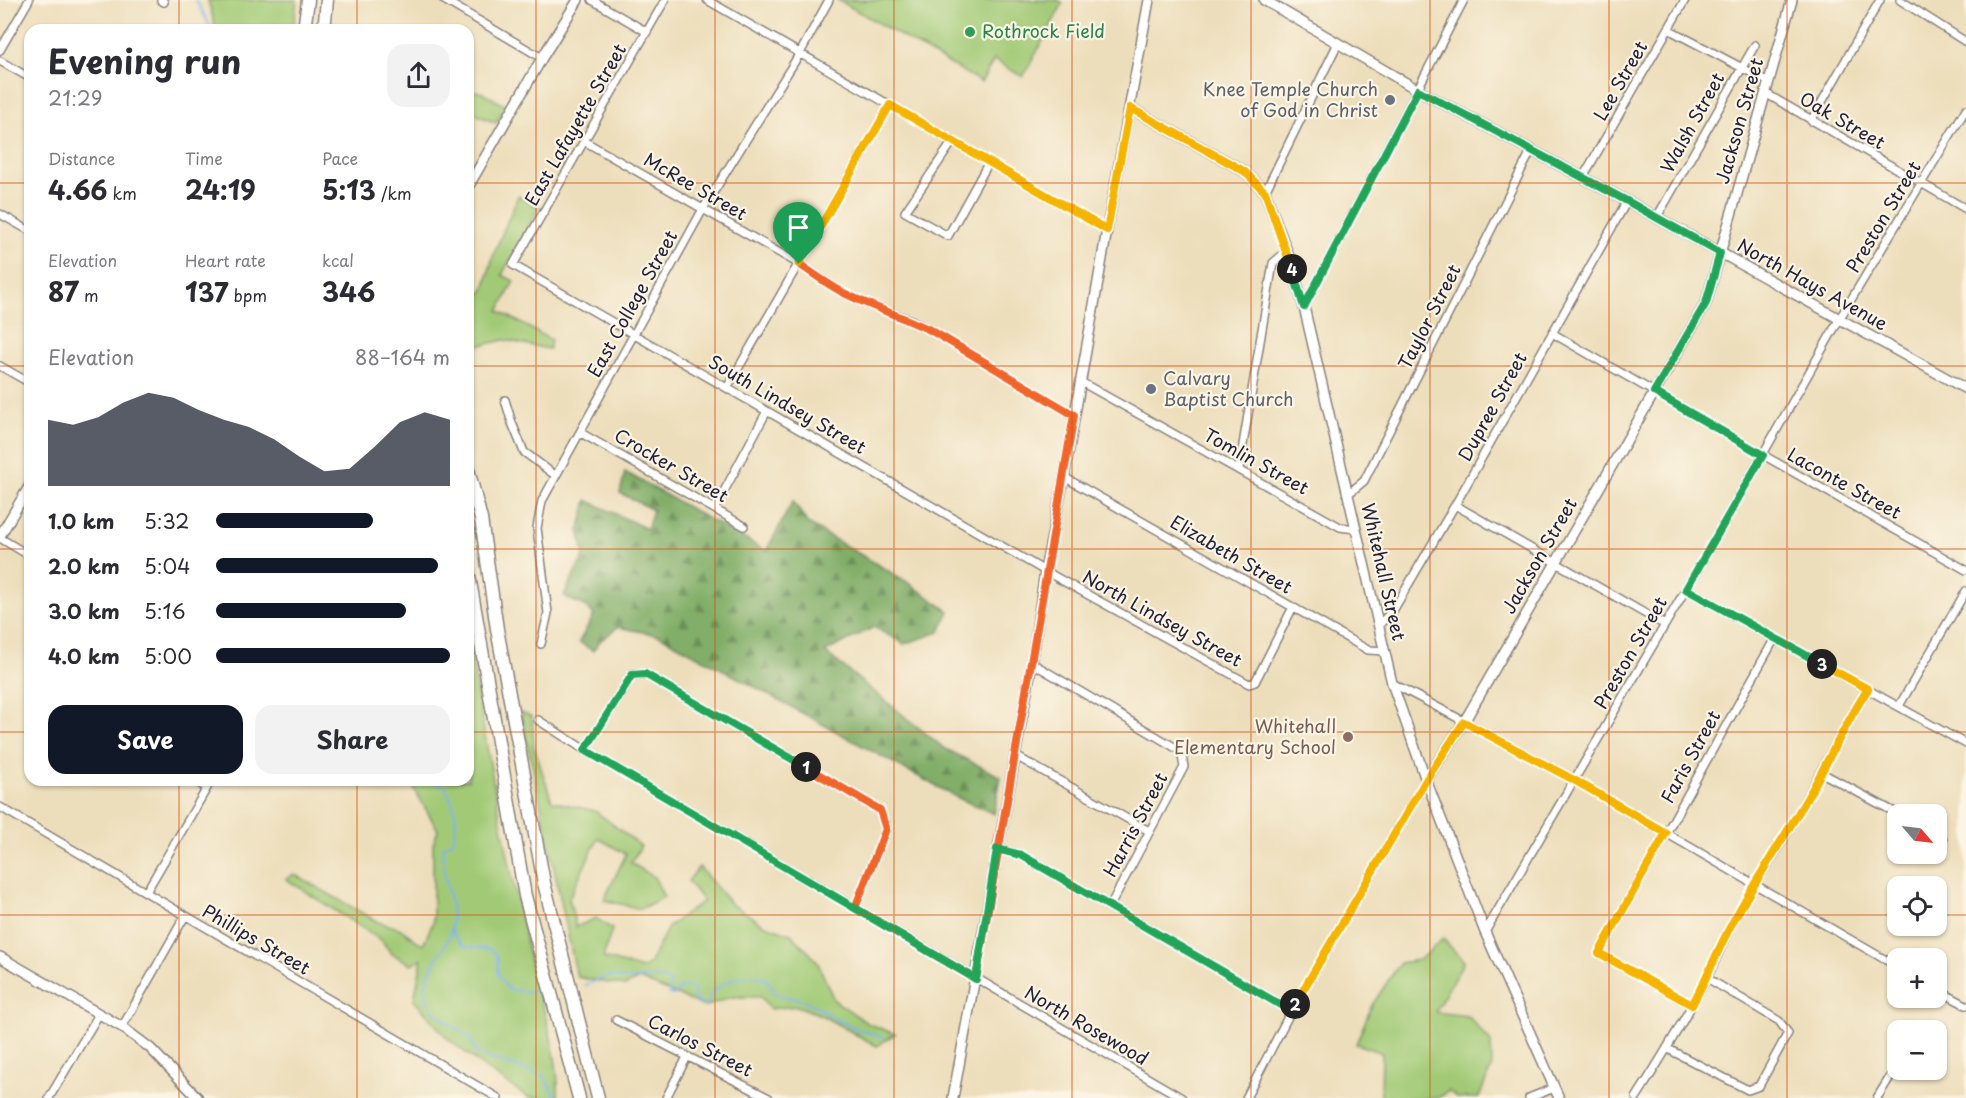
<!DOCTYPE html>
<html lang="en">
<head>
<meta charset="utf-8">
<style>
  body { margin:0; font-family:"Playpen Sans",sans-serif; background:#f2f2f3; color:#2b2b33; height:100vh; display:flex; flex-direction:column; font-size:22px; white-space:nowrap }
  * { box-sizing:border-box; margin:0 }
  p { font-size:20px; color:#7c7c81 }
  .icon { flex:none; width:33px; height:33px; fill:none; stroke:currentColor; stroke-width:2; stroke-linecap:round; stroke-linejoin:round }
  .map { position:relative; flex:1; overflow:hidden }
  .side { position:absolute; left:24px; top:24px; width:450px; height:762px; display:flex; flex-direction:column; background:#fff; border-radius:18px; box-shadow:0 2px 4px #0004 }
  .side>* { flex:none }
  .needle { width:39px; rotate:118deg }
  .controls { position:absolute; left:1887px; top:804px; display:grid; gap:12px }
  .controls a { display:grid; place-items:center; width:60px; height:60px; border-radius:12px; background:#fff; box-shadow:0 2px 4px #0004; font-size:30px }
  .pin { position:absolute; display:grid; place-items:center; width:51px; height:51px; color:#fff; margin:-62px -26px; border-radius:50% 50% 50% 0; rotate:-45deg; box-shadow:0 0 6px #0007 }
  .pin .icon { rotate:45deg }
  .km { position:absolute; width:30px; height:30px; margin:-15px; border-radius:50%; background:#222; color:#fff; font-size:16px; line-height:30px; text-align:center }
  .round { display:grid; place-items:center; flex:none; width:63px; height:63px; border-radius:18px; background:#f2f2f3 }
  .summary { display:flex; align-items:center; justify-content:space-between; height:102px; padding:0 24px }
  h1 { font-size:33px; font-weight:700; line-height:45px }
  .figures { display:grid; grid-template-columns:repeat(3,1fr); gap:9px; height:102px; padding:6px 24px }
  .figures div { display:grid; align-content:center }
  .figures b { font-size:26px; font-weight:700 }
  .figures small { font-size:16px; font-weight:400 }
  .figures p { font-size:16px }
  .chart { height:168px; padding:12px 24px }
  .chart p { display:flex; justify-content:space-between }
  .chart svg { width:100%; height:108px; margin-top:6px; fill:#111827; opacity:.7 }
  .button { display:flex; gap:12px; margin-top:auto; padding:12px 24px }
  .button a { flex:1; height:69px; border-radius:18px; background:#111827; color:#fff; font-size:24px; font-weight:700; line-height:69px; text-align:center }
  .button a+a { background:#f2f2f3; color:#2b2b33 }
  ul { padding:0 24px; list-style:none; font-size:20px }
  li { display:grid; grid-template-columns:96px 72px 1fr; align-items:center; height:45px }
  li i { height:15px; border-radius:8px; background:#111827 }
  .map>svg:first-child { display:block }
  .green { fill:#a2ca76; stroke:#627658; stroke-width:1.5 }
  .forest { fill:url(#forest-firs); stroke:#526851; stroke-width:1.5 }
  .lines { fill:none; stroke-linecap:round; stroke-linejoin:round }
  .stream { stroke:#7db2eb; stroke-width:2 }
  .street-casing { stroke:#88807b; stroke-width:10 }
  .secondary-casing { stroke:#88807b; stroke-width:12 }
  .highway-casing { stroke:#88807b; stroke-width:15 }
  .street { stroke:#fff; stroke-width:7 }
  .secondary { stroke:#fff; stroke-width:9 }
  .highway { stroke:#fff; stroke-width:12 }
  .split-1-casing { stroke:#fff; stroke-width:12 }
  .split-2-casing { stroke:#fff; stroke-width:12 }
  .split-3-casing { stroke:#fff; stroke-width:12 }
  .split-4-casing { stroke:#fff; stroke-width:12 }
  .split-5-casing { stroke:#fff; stroke-width:12 }
  .split-1 { stroke:#f0652b; stroke-width:8 }
  .split-2 { stroke:#22a559; stroke-width:8 }
  .split-3 { stroke:#f5b400; stroke-width:8 }
  .split-4 { stroke:#22a559; stroke-width:8 }
  .split-5 { stroke:#f5b400; stroke-width:8 }
  .grid { fill:none; stroke:#d45411; stroke-width:1.5; stroke-opacity:0.55 }
  .leisure-dot { fill:#2e9e5b; stroke:#fcf5e5; stroke-width:2 }
  .worship-dot { fill:#6b7280; stroke:#fcf5e5; stroke-width:2 }
  .education-dot { fill:#8d6e63; stroke:#fcf5e5; stroke-width:2 }
  .labels { text-anchor:middle; stroke-width:4.5; stroke-linejoin:round; paint-order:stroke }
  .leisure-label { font-size:18px; fill:#27864d; stroke:#fcf5e5; text-anchor:start }
  .street-label { font-size:18px; fill:#22223b; stroke:#fcf5e5 }
  .worship-label { font-size:18px; fill:#5b616d; stroke:#fcf5e5; text-anchor:end }
  .education-label { font-size:18px; fill:#785e54; stroke:#fcf5e5; text-anchor:end }
</style>
</head>
<body>
<div class="map">
<svg width="1966" height="1098" viewBox="0 0 1966 1098">
  <defs>
    <pattern id="forest-firs" width="22" height="20" patternUnits="userSpaceOnUse" patternTransform="scale(1.5)"><rect width="22" height="20" fill="#81ae67"/><path d="M5 1l3.5 6h-7zM16 11l3.5 6h-7z" fill="#698d56"/></pattern>
  </defs>
  <rect width="100%" height="100%" fill="#fcf5e5"/>
  <filter id="ink" filterUnits="userSpaceOnUse"><feTurbulence type="fractalNoise" baseFrequency=".0167" numOctaves="2"/><feDisplacementMap in="SourceGraphic" scale="12" xChannelSelector="R" yChannelSelector="G"/><feConvolveMatrix kernelMatrix="1 2 1 2 8 2 1 2 1" color-interpolation-filters="sRGB"/></filter>
  <filter id="wash" filterUnits="userSpaceOnUse"><feTurbulence type="fractalNoise" baseFrequency=".008" numOctaves="4" result="noise"/><feDisplacementMap in="SourceGraphic" scale="24" xChannelSelector="R" yChannelSelector="G"/><feGaussianBlur stdDeviation="1.35" result="paint"/><feColorMatrix in="noise" values="0 0 0 0 0 0 0 0 0 0 0 0 0 0 0 0 0 1.4 0 .05"/><feComposite in="paint" operator="in"/></filter>
  <g filter="url(#wash)">
    <rect width="100%" height="100%" fill="#eddebb"/>
    <path class="green" d="M208 0H297L293 30H216Z
      M838 0H1058L1063 3 1023 77 994 60 981 82Z
      M468 89 483 93 506 106 496 123 468 111Z
      M518 196 539 207 502 275 514 281 499 311 551 340 549 349 504 340 468 348V303L484 290 493 256Z
      M468 637C485 742 505 847 528 951 538 998 560 1050 558 1098H529L489 1071 448 1039 414 1000 422 959 411 964 392 954 381 940 286 879 294 874 378 922 399 928 423 945 433 922V844L438 830 409 780H468Z
      M521 712 532 717 534 747 552 801 595 811 641 846 631 863 654 877 664 897 640 909 604 900 626 854 598 838 569 898 576 927 596 918 612 929 603 958 642 969 650 963 668 927 703 901 688 881 699 867 731 904 763 924 791 934 817 961 834 1000 869 1024 895 1034 877 1046 821 1015 797 1006 770 1009 761 997H730L705 1007 639 979 625 986 577 977Z
      M1443 939 1464 961 1435 1012 1468 1016 1491 1042 1492 1065 1479 1098H1457L1449 1091 1438 1098H1381L1382 1053 1356 1044 1372 1005 1400 963 1419 960Z"/>
    <path class="forest" d="M625 472 766 551 793 501 808 524 904 580 949 611 940 632 904 644 874 627 825 652 944 748 1001 777 994 814 956 797 661 636 618 627 600 641 593 651 579 642 594 615C581 598 574 606 564 595L584 555 579 531 587 500 647 529 653 510 620 493Z"/>
    <g class="lines">
      <path class="stream" d="M196 0 210 26V30
        M429 780 446 788C455 807 459 820 453 841L443 847C440 874 456 903 451 930 448 945 438 954 432 967 429 974 427 982 424 989L432 1010 470 1038 477 1054 544 1076 556 1098
        M452 930C462 958 483 942 494 952 501 958 496 966 498 974 500 979 506 985 509 990L536 992
        M585 985 609 976 627 979 661 978 670 982 669 994 674 995 681 988 690 986 694 989 695 1001 706 1005C708 1001 710 996 713 992 728 977 760 967 773 987L771 991C781 998 795 997 807 1002 819 1007 829 1015 840 1021 855 1028 870 1034 885 1038"/>
    </g>
  </g>
  <g filter="url(#ink)">
    <g class="lines">
      <g class="street-casing">
        <path id="street" d="M161 0 164 2
          M444 0 542 58
          M592 0 647 32
          M665 0 513 265 1045 571 1249 684 1255 682 1293 607
          M707 0 1107 230
          M1900 0 1966 42
          M1668 29 1769 82
          M0 50 29 0
          M0 61 30 78
          M1765 93 1966 209
          M1811 121 1880 0
          M584 141 799 264 843 293 875 307 911 320 932 331 1074 415
          M953 141 905 212 948 236 989 162
          M1583 177 1685 0
          M1265 192 1338 43
          M0 214 30 231
          M1657 217 1755 45
          M1304 307 1464 0
          M1552 333 1763 455 1966 570
          M0 366 30 383
          M1081 382 1340 527 1355 529
          M727 388 890 105
          M505 400 512 423 524 452 556 476
          M581 433 744 526
          M1239 469 1273 263 1287 251
          M1064 477 1368 650 1385 651
          M1348 494 1364 481 1532 149
          M1455 505 1665 625
          M715 508 767 411
          M0 538 30 556
          M1686 589 1966 744
          M1379 625 1394 609 1455 505 1627 201
          M541 644 548 613 537 528 542 501 703 209 800 53 829 0
          M1032 663 1181 751 1184 767 1110 906
          M1392 683 1574 780 1898 967
          M1899 706 1966 591
          M538 720 585 750 1182 1098
          M585 750 632 675 645 674 880 810 886 829 855 908
          M1014 755 1149 831
          M1822 773 1898 814
          M0 807 498 1098
          M1936 836 1943 839
          M997 848 1021 855 1291 1011
          M146 892 207 788 193 780
          M1485 932 1703 560 1840 318 1966 109
          M1936 989 1966 1005
          M1691 1005 1599 953 1775 638
          M616 1020 769 1098
          M122 1027 185 916
          M1668 1049 1748 1090 1759 1086 1788 1033 1779 1021 1707 978
          M49 1098 99 1014
          M666 1098 687 1057
          M1246 1098 1291 1011 1426 780
          M1529 1098 1554 1088
          M1636 1098C1661 1059 1684 1020 1706 980 1716 961 1723 941 1733 922 1750 889 1772 860 1790 828 1816 782 1839 734 1868 689
          M1877 1098 1898 1064"/>
      </g>
      <g class="secondary-casing">
        <path id="secondary" d="M1264 0 1418 90 1627 201 1966 389
          M1130 108 1244 171 1265 192 1287 251 1304 307 1392 683 1426 780 1485 932 1559 1098
          M468 187 542 58 578 0
          M0 536 30 485
          M1426 780 1464 722 1706 303 1792 0
          M0 957 122 1027 150 1048 198 1098
          M953 1098 1032 663 1045 571 1064 477 1107 230 1149 0"/>
      </g>
      <g class="highway-casing">
        <path id="highway" d="M304 30 308 0
          M324 30 327 0
          M468 469 481 519 497 629 544 883 598 1098
          M468 570 525 896 579 1098"/>
      </g>
      <use href="#street" class="street"/>
      <use href="#secondary" class="secondary"/>
      <use href="#highway" class="highway"/>
    </g>
  </g>
  <g class="lines" filter="url(#ink)">
    <g class="split-1-casing">
      <path id="split-1" d="M799 264C814 274 830 286 846 294 874 308 904 317 932 331L1074 415 976 979 855 908 886 829 880 810 806 767"/>
    </g>
    <g class="split-2-casing">
      <path id="split-2" d="M806 767 645 674 632 675 585 750 976 979 997 849 1021 855 1291 1011 1295 1004"/>
    </g>
    <g class="split-3-casing">
      <path id="split-3" d="M1295 1004 1426 780 1464 722 1574 780 1666 833 1599 953 1692 1005C1709 974 1721 941 1739 911 1765 864 1796 821 1821 773 1836 745 1850 716 1868 689L1822 664"/>
    </g>
    <g class="split-4-casing">
      <path id="split-4" d="M1292 269 1304 307 1418 90 1627 201 1720 253 1706 303 1654 392 1763 455 1686 589 1822 664"/>
    </g>
    <g class="split-5-casing">
      <path id="split-5" d="M799 264 890 105 1107 230 1130 108 1244 171 1265 192 1292 269"/>
    </g>
    <use href="#split-1" class="split-1"/>
    <use href="#split-2" class="split-2"/>
    <use href="#split-3" class="split-3"/>
    <use href="#split-4" class="split-4"/>
    <use href="#split-5" class="split-5"/>
  </g>
  <path class="grid" d="M179 0V30M357 0V30M536 0V1098M715 0V1098M894 0V1098M1072 0V1098M1251 0V1098M1430 0V1098M1609 0V1098M1787 0V1098M0 183H30M468 183H1966M0 366H30M468 366H1966M0 549H30M468 549H1966M0 732H30M468 732H1966M179 780V1098M357 780V1098M0 915H1898M1936 915H1966"/>
  <circle class="leisure-dot" cx="970" cy="32" r="6"/>
  <g class="worship-dot">
    <circle cx="1390" cy="100" r="6"/>
    <circle cx="1151" cy="389" r="6"/>
  </g>
  <circle class="education-dot" cx="1348" cy="737" r="6"/>
  <g class="labels">
    <g class="leisure-label">
      <text x="982" y="38">Rothrock Field</text>
    </g>
    <g class="street-label">
      <text transform="translate(1621 81) rotate(-60)" y="6">Lee Street</text>
      <text transform="translate(1740 121) rotate(-74)" y="6">Jackson Street</text>
      <text transform="translate(1842 121) rotate(30)" y="6">Oak Street</text>
      <text transform="translate(1693 123) rotate(-61)" y="6">Walsh Street</text>
      <text transform="translate(576 125) rotate(-60)" y="6">East Lafayette Street</text>
      <text transform="translate(695 187) rotate(30)" y="6">McRee Street</text>
      <text transform="translate(1884 217) rotate(-59)" y="6">Preston Street</text>
      <text transform="translate(1812 285) rotate(29)" y="6">North Hays Avenue</text>
      <text transform="translate(633 304) rotate(-61)" y="6">East College Street</text>
      <text transform="translate(1430 317) rotate(-63)" y="6">Taylor Street</text>
      <text transform="translate(787 405) rotate(30)" y="6">South Lindsey Street</text>
      <text transform="translate(1493 407) rotate(-61)" y="6">Dupree Street</text>
      <text transform="translate(1256 462) rotate(29)" y="6">Tomlin Street</text>
      <text transform="translate(671 466) rotate(30)" y="6">Crocker Street</text>
      <text transform="translate(1844 484) rotate(29)" y="6">Laconte Street</text>
      <text transform="translate(1231 555) rotate(30)" y="6">Elizabeth Street</text>
      <text transform="translate(1540 556) rotate(-60)" y="6">Jackson Street</text>
      <text transform="translate(1383 572) rotate(77)" y="6">Whitehall Street</text>
      <text transform="translate(1162 619) rotate(29)" y="6">North Lindsey Street</text>
      <text transform="translate(1631 653) rotate(-60)" y="6">Preston Street</text>
      <text transform="translate(1691 757) rotate(-61)" y="6">Faris Street</text>
      <text transform="translate(1136 825) rotate(-62)" y="6">Harris Street</text>
      <text transform="translate(256 940) rotate(30)" y="6">Phillips Street</text>
      <text transform="translate(1086 1026) rotate(30)" y="6">North Rosewood</text>
      <text transform="translate(700 1046) rotate(27)" y="6">Carlos Street</text>
    </g>
    <g class="worship-label">
      <text x="1378" y="96">Knee Temple Church<tspan x="1378" dy="21">of God in Christ</tspan></text>
      <text x="1163" y="385" text-anchor="start">Calvary<tspan x="1163" dy="21">Baptist Church</tspan></text>
    </g>
    <g class="education-label">
      <text x="1336" y="733">Whitehall<tspan x="1336" dy="21">Elementary School</tspan></text>
    </g>
  </g>
</svg>
<div class="controls">
<a><svg class="needle" viewBox="-14 -14 28 28"><path d="M0-13l5 13h-10z" fill="#e53935"/><path d="M0 13l5-13h-10z" fill="#7c7c81"/></svg></a>
<a><svg class="icon" aria-label="locate" viewBox="0 0 24 24"><circle cx="12" cy="12" r="6"/><path d="M12 2v4M12 18v4M2 12h4M18 12h4"/></svg></a>
<a>+</a>
<a>−</a>
</div>
<div class="pin" style="left:799px;top:264px;background:#1e9e55"><svg class="icon" aria-label="arrive" viewBox="0 0 24 24"><path d="M6 21V4h12l-3 4 3 4H6"/></svg></div>
<b class="km" style="left:806px;top:767px">1</b>
<b class="km" style="left:1295px;top:1004px">2</b>
<b class="km" style="left:1822px;top:664px">3</b>
<b class="km" style="left:1292px;top:269px">4</b>
<section class="side">
<div class="summary"><div><h1>Evening run</h1><p>21:29</p></div><a class="round"><svg class="icon" aria-label="share" viewBox="0 0 24 24"><path d="M12 15V3M7 8l5-5 5 5M5 13v7h14v-7"/></svg></a></div>
<div class="figures">
<div><p>Distance</p><b>4.66<small> km</small></b></div>
<div><p>Time</p><b>24:19</b></div>
<div><p>Pace</p><b>5:13<small> /km</small></b></div>
</div>
<div class="figures">
<div><p>Elevation</p><b>87<small> m</small></b></div>
<div><p>Heart rate</p><b>137<small> bpm</small></b></div>
<div><p>kcal</p><b>346</b></div>
</div>
<div class="chart"><p><span>Elevation</span>88–164 m</p>
<svg viewBox="0 0 160 44" preserveAspectRatio="none"><path d="M0 44V17L10 19L20 16L30 10L40 6L50 8L60 13L70 17L80 20L90 25L100 32L110 38L120 37L130 28L140 18L150 14L160 17V44z"/></svg>
</div>
<ul>
<li><b>1.0 km</b>5:32<i style="width:67%"></i></li>
<li><b>2.0 km</b>5:04<i style="width:95%"></i></li>
<li><b>3.0 km</b>5:16<i style="width:81%"></i></li>
<li><b>4.0 km</b>5:00<i style="width:100%"></i></li>
</ul>
<div class="button"><a>Save</a><a>Share</a></div>
</section>
</div>
</body>
</html>
